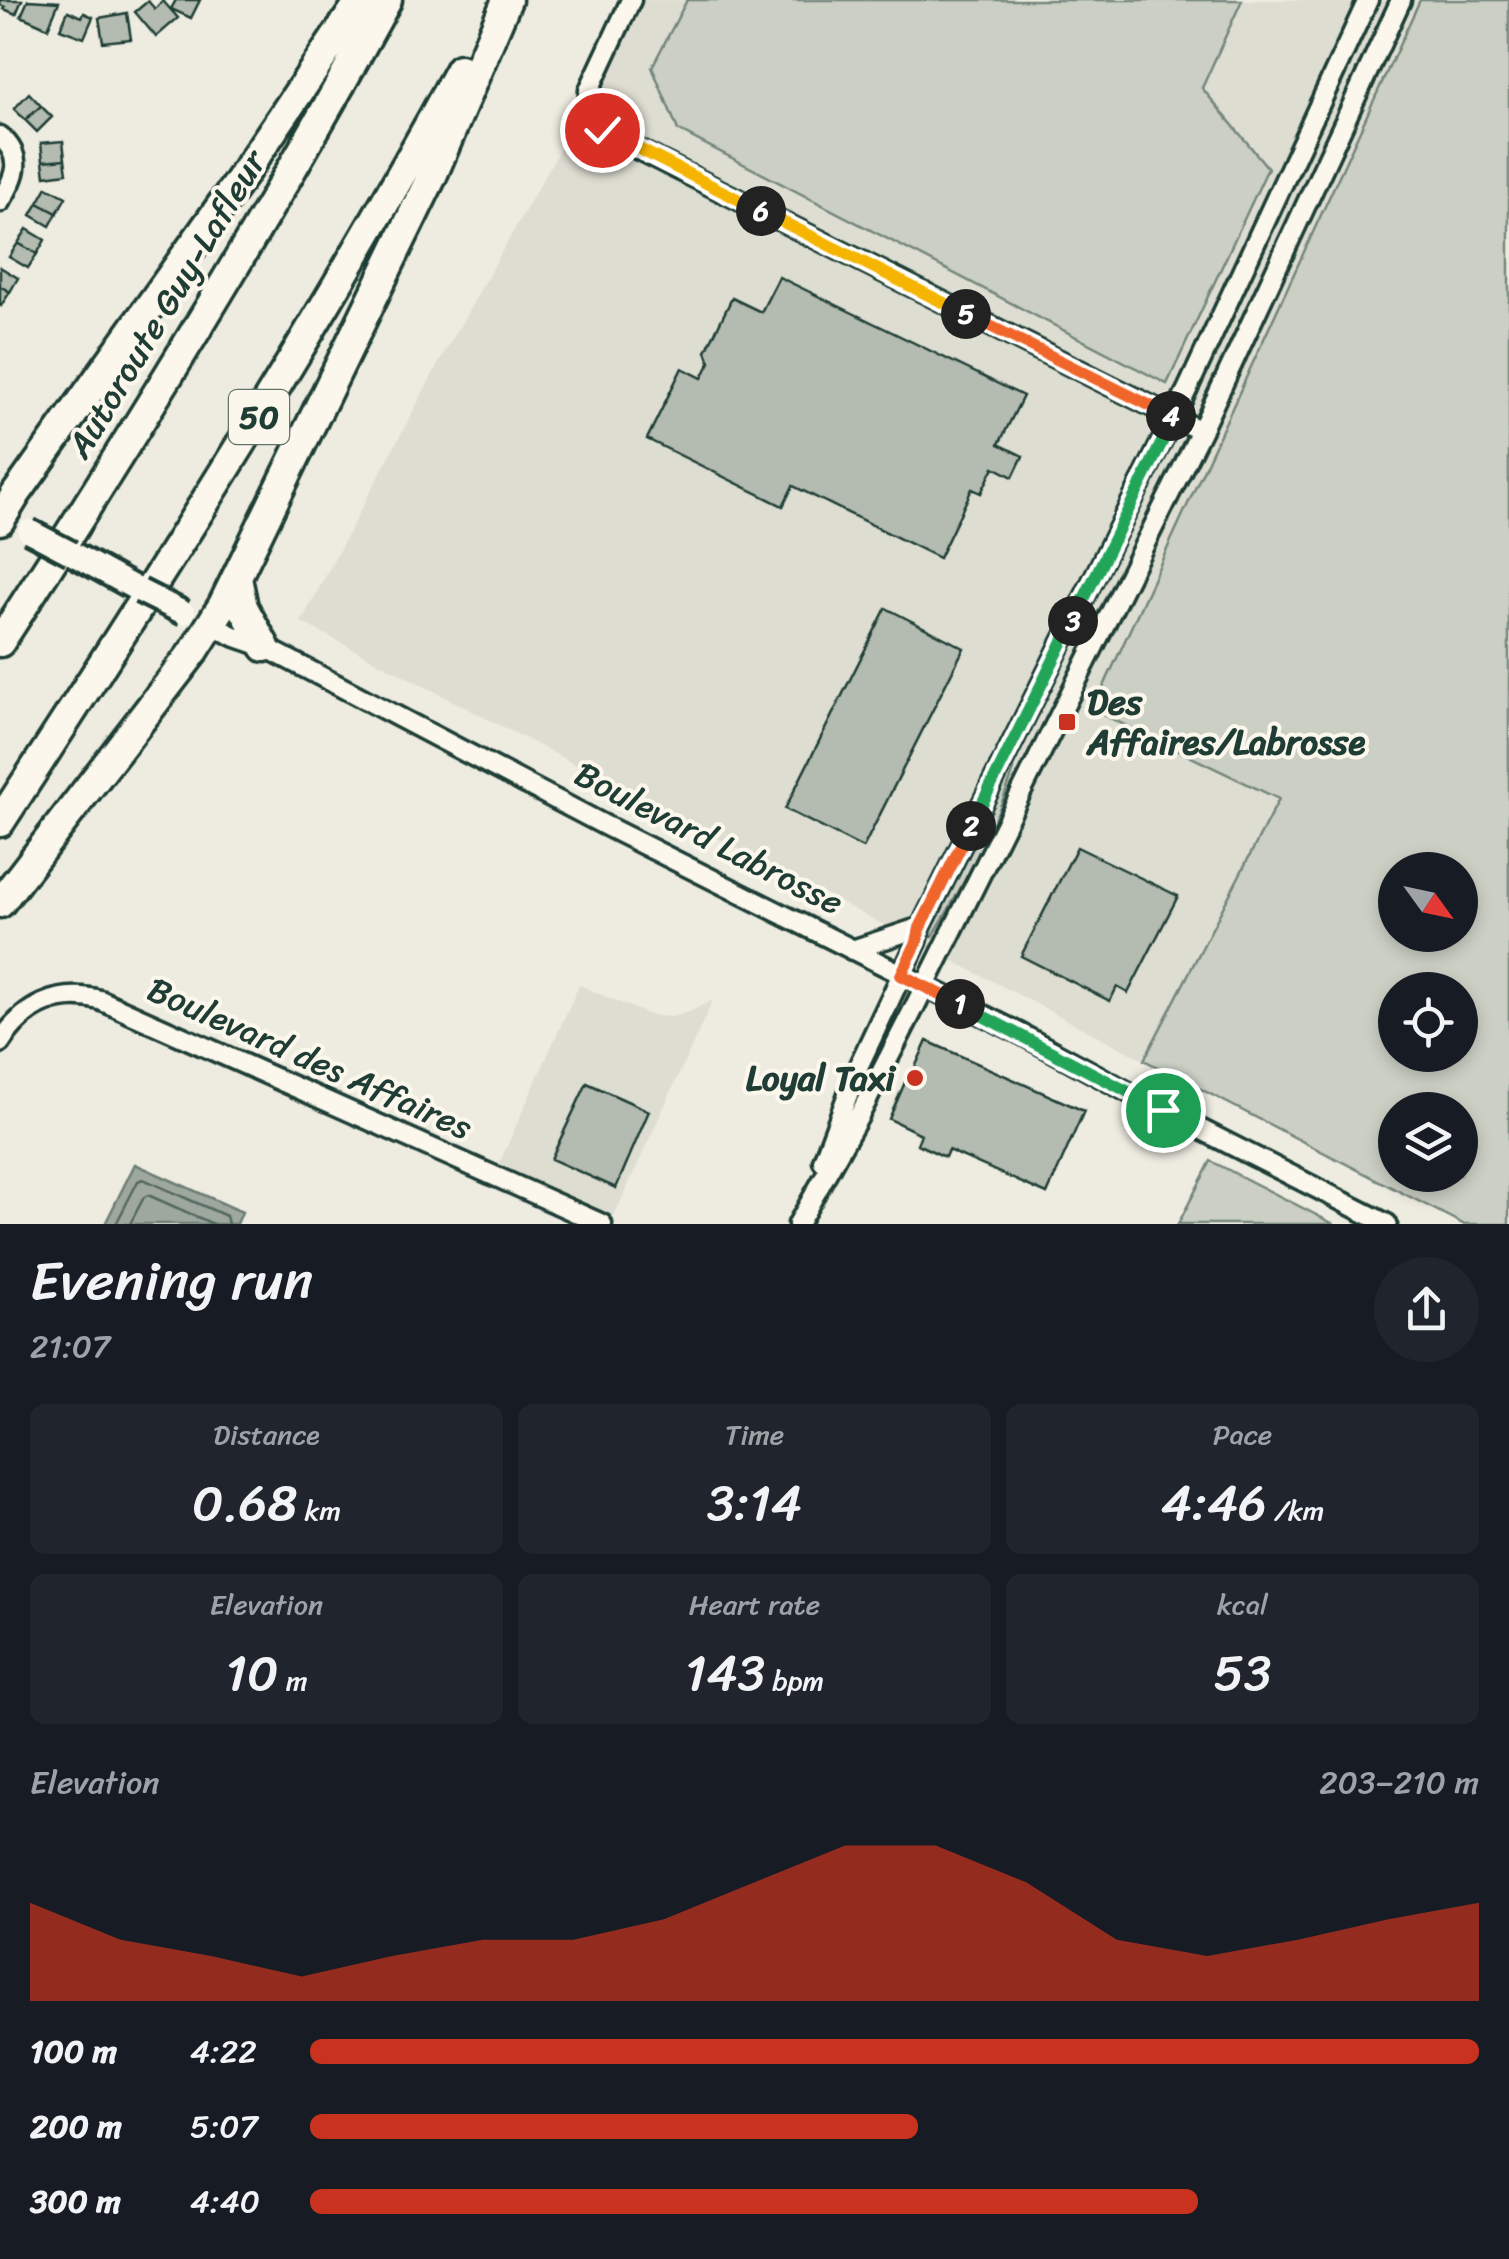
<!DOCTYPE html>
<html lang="en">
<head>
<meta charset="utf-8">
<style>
  body { margin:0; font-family:Sriracha,sans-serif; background:#20242c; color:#f1f3f6; height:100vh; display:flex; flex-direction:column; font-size:38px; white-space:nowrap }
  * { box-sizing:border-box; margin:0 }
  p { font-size:32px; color:#9ea1a6 }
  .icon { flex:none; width:55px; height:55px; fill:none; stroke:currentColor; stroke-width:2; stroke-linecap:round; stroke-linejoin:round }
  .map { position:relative; height:1224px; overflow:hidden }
  .details { display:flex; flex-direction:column; background:#171b24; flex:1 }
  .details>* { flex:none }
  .needle { width:65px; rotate:123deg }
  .tools { position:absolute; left:1378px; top:852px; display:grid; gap:20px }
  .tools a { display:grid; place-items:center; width:100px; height:100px; border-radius:50%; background:#171b24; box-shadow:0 5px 15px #0003; font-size:50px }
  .pin { position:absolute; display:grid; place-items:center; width:85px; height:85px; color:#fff; margin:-42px; border:5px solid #fff; border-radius:50%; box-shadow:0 2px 10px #0007 }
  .km { position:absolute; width:50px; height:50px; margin:-25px; border-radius:50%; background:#222; color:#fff; font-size:28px; line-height:50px; text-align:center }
  .round { display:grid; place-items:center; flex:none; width:105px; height:105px; border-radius:52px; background:#20242c }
  .head { display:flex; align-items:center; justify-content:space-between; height:170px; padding:0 30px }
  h1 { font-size:55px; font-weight:600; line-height:75px }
  .figures { display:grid; grid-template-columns:repeat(3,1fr); gap:15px; height:170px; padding:10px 30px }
  .figures div { display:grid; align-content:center; border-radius:15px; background:#20242c; text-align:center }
  .figures b { font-size:50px; font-weight:600 }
  .figures small { font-size:28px; font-weight:400 }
  .figures p { font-size:28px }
  .chart { height:280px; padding:20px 30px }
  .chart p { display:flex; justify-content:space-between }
  .chart svg { width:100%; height:180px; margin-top:10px; fill:#c8321e; opacity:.7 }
  ul { padding:0 30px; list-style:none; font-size:32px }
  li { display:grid; grid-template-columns:160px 120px 1fr; align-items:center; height:75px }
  li i { height:25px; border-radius:12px; background:#c8321e }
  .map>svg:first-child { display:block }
  .built { fill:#ddddd2 }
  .green { fill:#cbcfc4; stroke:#75867c; stroke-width:2.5; fill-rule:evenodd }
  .water { fill:#9fa89f; stroke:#6c7d74; stroke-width:2.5 }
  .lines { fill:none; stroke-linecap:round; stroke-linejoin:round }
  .shore { stroke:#52685f; stroke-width:2.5 }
  .building { fill:#b4bbb0; stroke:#1f3d34; stroke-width:2.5 }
  .minor-casing { stroke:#1f3d34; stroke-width:25 }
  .major-casing { stroke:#1f3d34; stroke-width:30 }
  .highway-casing { stroke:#1f3d34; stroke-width:35 }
  .minor { stroke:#fbf7ec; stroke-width:18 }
  .major { stroke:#fbf7ec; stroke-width:22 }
  .highway { stroke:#fbf7ec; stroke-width:28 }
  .major-bridge-casing { stroke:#1f3d34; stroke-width:30; stroke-linecap:butt }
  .major-bridge { stroke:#fbf7ec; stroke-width:22 }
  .split-1-casing { stroke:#fff; stroke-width:20 }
  .split-2-casing { stroke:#fff; stroke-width:20 }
  .split-3-casing { stroke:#fff; stroke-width:20 }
  .split-4-casing { stroke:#fff; stroke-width:20 }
  .split-5-casing { stroke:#fff; stroke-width:20 }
  .split-6-casing { stroke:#fff; stroke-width:20 }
  .split-7-casing { stroke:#fff; stroke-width:20 }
  .split-1 { stroke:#22a559; stroke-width:12 }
  .split-2 { stroke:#f0652b; stroke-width:12 }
  .split-3 { stroke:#22a559; stroke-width:12 }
  .split-4 { stroke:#22a559; stroke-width:12 }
  .split-5 { stroke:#f0652b; stroke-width:12 }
  .split-6 { stroke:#f5b400; stroke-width:12 }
  .split-7 { stroke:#f5b400; stroke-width:12 }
  .poi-dot { fill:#c8321e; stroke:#fbf7ec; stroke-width:4 }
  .labels { text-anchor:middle; stroke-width:8; stroke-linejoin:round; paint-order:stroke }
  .shield { fill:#fbf7ec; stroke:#61756b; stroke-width:2.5 }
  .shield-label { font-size:32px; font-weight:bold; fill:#1f3d34 }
  .street-label { font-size:35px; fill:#1f3d34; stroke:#fbf7ec }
  .poi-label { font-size:35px; font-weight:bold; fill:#1f3d34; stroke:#fbf7ec; text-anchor:start }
</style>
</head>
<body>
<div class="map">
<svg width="1509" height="1224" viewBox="0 0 1509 1224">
  <rect width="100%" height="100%" fill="#eeece1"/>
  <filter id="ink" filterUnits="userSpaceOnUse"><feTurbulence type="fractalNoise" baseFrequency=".01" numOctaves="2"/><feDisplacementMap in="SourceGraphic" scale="20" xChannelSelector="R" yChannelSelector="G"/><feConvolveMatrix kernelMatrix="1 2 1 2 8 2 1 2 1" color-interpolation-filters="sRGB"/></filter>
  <g filter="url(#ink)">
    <path class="built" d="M644 0H1420L1093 709 1279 799 1144 1060 301 622 435 370Z
      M579 985 649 1015 671 1017 689 1012 713 1000 614 1216 499 1164Z"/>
    <path class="green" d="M687 0H1242L1202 88 1268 168 1167 384 678 130 652 67Z
      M1420 0H1509V1224H1463L1144 1060 1279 799 1093 710ZM1460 870V935H1395V870ZM1460 990V1055H1395V990ZM1460 1110V1175H1395V1110Z
      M1011 769 1014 770C994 829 965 883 933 936L929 934Z
      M1211 1161 1334 1224H1178Z"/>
    <path class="water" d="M135 1164 242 1212 237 1224H105Z"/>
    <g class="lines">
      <path class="shore" d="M116 1224 138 1181 143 1179 226 1216 228 1224
        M130 1224 144 1197 148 1195 213 1224"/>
    </g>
    <path class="building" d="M0 0H22L16 14 4 9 5 7 0 5Z
      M28 0 59 2 48 28 21 16Z
      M176 0H200L191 18 171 9Z
      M148 1 155 9 163 1 178 18 156 37 135 12Z
      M68 11 82 17 84 13 93 17 84 38 60 29Z
      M127 13 131 39 103 42 99 18Z
      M29 93 41 106 25 120 14 109Z
      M41 106 52 117 37 132 25 120Z
      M63 141 65 159 43 161 41 143Z
      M65 159 67 173 45 176 43 161Z
      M47 187 66 197 57 213 38 203Z
      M38 203 57 213 50 226 31 215Z
      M27 229 45 240 37 254 18 243Z
      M18 243 37 254 28 268 9 257Z
      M0 267 18 278 10 292 0 286Z
      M779 277 1023 396 999 444 1023 456 1013 477 994 467 981 493 972 489 939 558 793 486 783 506 647 439 682 368 702 378 710 362 706 351 732 298 761 312Z
      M0 286 10 292 1 306 0 305Z
      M886 608 964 648 863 848 785 809Z
      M1077 847 1178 896 1128 993 1117 987 1110 1001 1021 956Z
      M927 1041 1084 1111 1047 1194 948 1150 945 1157 917 1144 921 1134 889 1119 909 1073 912 1074Z
      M587 1083 649 1111 616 1188 551 1159Z"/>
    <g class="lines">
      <g class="minor-casing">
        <path id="minor" d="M631 0 589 90C588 108 593 122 607 134L1201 431
          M0 136C25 158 15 178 0 202
          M211 625 236 637 265 647 606 826 1021 1034 1141 1099 1387 1224
          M852 950 921 927
          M0 1043C23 1007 57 989 100 1000L602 1224
          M823 1161 859 1065 917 942 921 927 1188 388 1368 0
          M798 1224 859 1116 913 1010 1201 431 1401 0"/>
      </g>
      <g class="major-casing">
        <path id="major" d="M71 553 140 591"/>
      </g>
      <g class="highway-casing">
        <path id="highway" d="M0 520 16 494 236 185 361 0
          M237 578 243 607 265 647
          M0 642C136 432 267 220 387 0
          M0 822C161 575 319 327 460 69
          M0 903 194 651 223 605 432 176 507 0"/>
      </g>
      <use href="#minor" class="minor"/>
      <use href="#major" class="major"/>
      <use href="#highway" class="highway"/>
      <g class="major-bridge-casing">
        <path id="major-bridge" d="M29 531 71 553
          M140 591 184 613"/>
      </g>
      <use href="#major-bridge" class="major-bridge"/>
    </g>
  </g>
  <g class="lines" filter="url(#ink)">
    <g class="split-1-casing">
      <path id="split-1" d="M960 1004 1163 1110"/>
    </g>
    <g class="split-2-casing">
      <path id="split-2" d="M960 1004 901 975 917 942 920 928 971 826"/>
    </g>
    <g class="split-3-casing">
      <path id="split-3" d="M971 826 1073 621"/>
    </g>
    <g class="split-4-casing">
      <path id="split-4" d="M1073 621 1174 418 1171 416"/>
    </g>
    <g class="split-5-casing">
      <path id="split-5" d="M966 314 1171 416"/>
    </g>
    <g class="split-6-casing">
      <path id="split-6" d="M761 211 966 314"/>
    </g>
    <g class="split-7-casing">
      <path id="split-7" d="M602 130 761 211"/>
    </g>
    <use href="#split-1" class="split-1"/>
    <use href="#split-2" class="split-2"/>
    <use href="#split-3" class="split-3"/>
    <use href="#split-4" class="split-4"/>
    <use href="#split-5" class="split-5"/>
    <use href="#split-6" class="split-6"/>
    <use href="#split-7" class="split-7"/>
  </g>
  <g class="poi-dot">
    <rect x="1057" y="712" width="20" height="20" rx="5"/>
    <circle cx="915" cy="1078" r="10"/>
  </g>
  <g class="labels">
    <rect class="shield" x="229" y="390" width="60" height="54" rx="8"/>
    <g class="shield-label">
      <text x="259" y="428">50</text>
    </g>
    <g class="street-label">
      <text transform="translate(166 304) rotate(-59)" y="12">Autoroute Guy-Lafleur</text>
      <text transform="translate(709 838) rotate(27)" y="12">Boulevard Labrosse</text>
      <text transform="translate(310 1058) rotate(24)" y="12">Boulevard des Affaires</text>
    </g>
    <g class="poi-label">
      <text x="1087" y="714">Des<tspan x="1087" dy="40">Affaires/Labrosse</tspan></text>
      <text x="895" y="1090" text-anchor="end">Loyal Taxi</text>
    </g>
  </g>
</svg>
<div class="tools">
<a><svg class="needle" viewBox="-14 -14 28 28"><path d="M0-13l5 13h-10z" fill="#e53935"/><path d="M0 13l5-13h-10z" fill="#9ea1a6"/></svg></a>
<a><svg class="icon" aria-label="locate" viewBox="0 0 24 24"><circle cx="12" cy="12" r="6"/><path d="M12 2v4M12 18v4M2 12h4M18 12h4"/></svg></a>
<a><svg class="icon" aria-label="layers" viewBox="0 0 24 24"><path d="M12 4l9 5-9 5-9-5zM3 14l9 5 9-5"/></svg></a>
</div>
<div class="pin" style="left:1163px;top:1110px;background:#1e9e55"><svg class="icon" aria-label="arrive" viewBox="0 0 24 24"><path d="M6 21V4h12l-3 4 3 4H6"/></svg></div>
<div class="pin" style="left:602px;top:130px;background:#d93025"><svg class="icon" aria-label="check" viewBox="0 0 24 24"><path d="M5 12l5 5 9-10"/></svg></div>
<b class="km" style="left:960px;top:1004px">1</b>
<b class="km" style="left:971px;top:826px">2</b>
<b class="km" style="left:1073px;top:621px">3</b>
<b class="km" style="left:1171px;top:416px">4</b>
<b class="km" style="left:966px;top:314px">5</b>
<b class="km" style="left:761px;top:211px">6</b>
</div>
<section class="details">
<div class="head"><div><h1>Evening run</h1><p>21:07</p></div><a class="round"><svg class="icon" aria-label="share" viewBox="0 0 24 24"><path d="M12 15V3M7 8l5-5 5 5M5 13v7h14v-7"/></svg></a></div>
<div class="figures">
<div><p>Distance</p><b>0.68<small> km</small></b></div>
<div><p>Time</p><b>3:14</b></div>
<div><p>Pace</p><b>4:46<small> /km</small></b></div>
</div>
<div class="figures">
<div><p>Elevation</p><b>10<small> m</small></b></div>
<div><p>Heart rate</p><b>143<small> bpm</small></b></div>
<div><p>kcal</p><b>53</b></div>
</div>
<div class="chart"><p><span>Elevation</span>203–210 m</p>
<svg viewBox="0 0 160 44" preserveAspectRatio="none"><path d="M0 44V20L10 29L20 33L30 38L40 33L50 29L60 29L70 24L80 15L90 6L100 6L110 15L120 29L130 33L140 29L150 24L160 20V44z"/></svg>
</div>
<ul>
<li><b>100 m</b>4:22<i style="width:100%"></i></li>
<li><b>200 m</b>5:07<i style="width:52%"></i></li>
<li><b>300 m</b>4:40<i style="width:76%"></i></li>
</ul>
</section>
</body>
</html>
